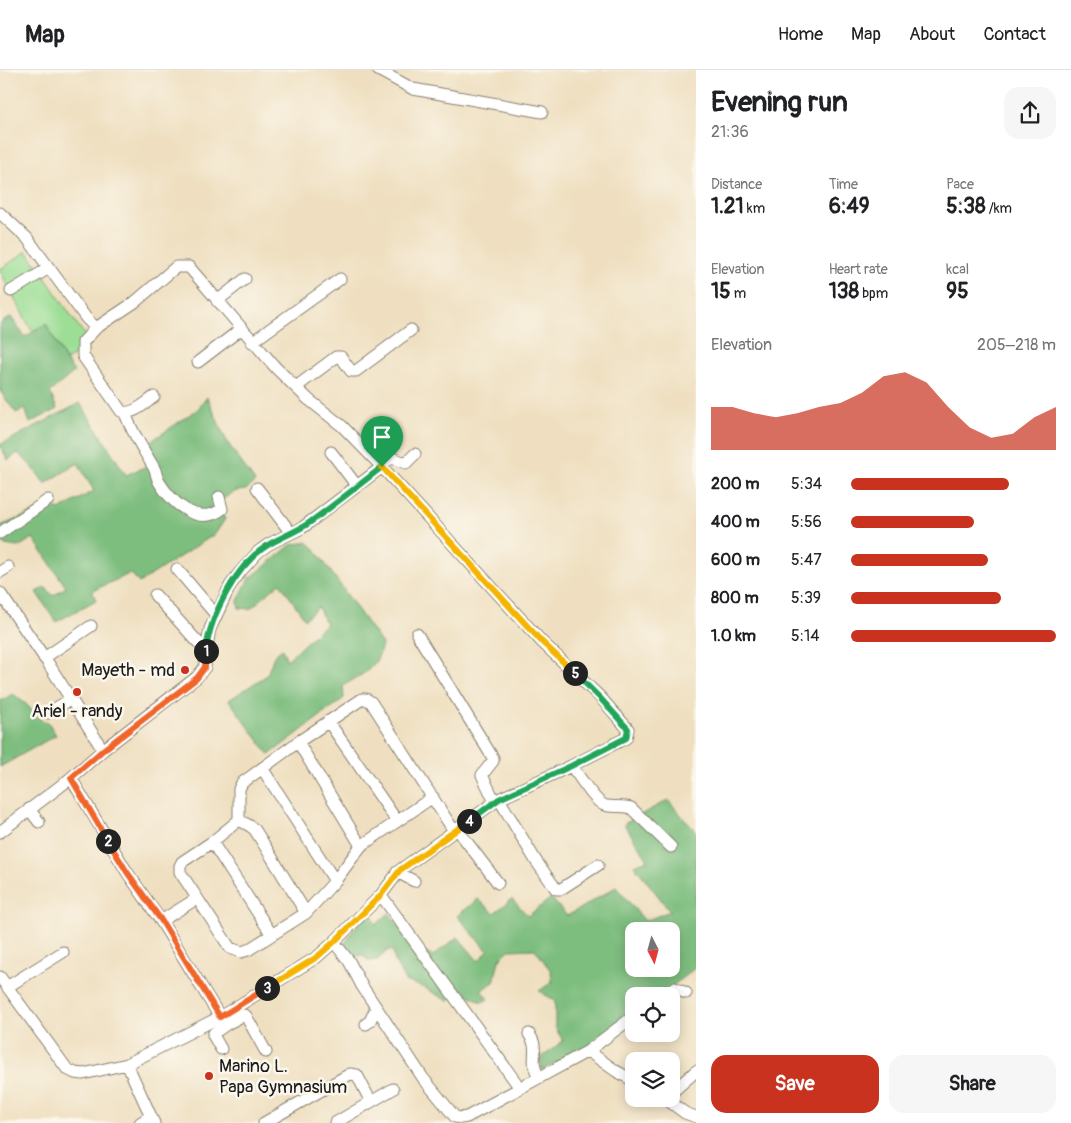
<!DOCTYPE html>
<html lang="en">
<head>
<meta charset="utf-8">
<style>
  body { margin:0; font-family:Pangolin,sans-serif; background:#f6f6f6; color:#202124; height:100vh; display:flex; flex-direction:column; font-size:19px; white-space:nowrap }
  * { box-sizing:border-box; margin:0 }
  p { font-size:16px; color:#757577 }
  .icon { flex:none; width:28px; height:28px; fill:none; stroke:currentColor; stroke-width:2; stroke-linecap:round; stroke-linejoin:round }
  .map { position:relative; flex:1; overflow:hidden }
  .panel { display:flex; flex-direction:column; background:#fff; width:375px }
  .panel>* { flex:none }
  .needle { width:32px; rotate:174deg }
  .controls { position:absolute; left:625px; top:852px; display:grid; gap:10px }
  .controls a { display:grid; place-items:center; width:55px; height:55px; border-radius:10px; background:#fff; box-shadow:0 2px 12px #0003; font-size:25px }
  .pin { position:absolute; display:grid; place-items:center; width:42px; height:42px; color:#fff; margin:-51px -21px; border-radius:50% 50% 50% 0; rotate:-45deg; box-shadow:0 0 5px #0007 }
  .pin .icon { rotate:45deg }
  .km { position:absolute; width:25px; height:25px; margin:-12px; border-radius:50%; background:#222; color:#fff; font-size:14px; line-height:25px; text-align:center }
  .round { display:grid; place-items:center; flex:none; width:52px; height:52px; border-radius:15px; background:#f6f6f6 }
  .head { display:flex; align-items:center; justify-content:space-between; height:85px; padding:0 15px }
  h1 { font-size:28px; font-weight:700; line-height:38px }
  .stats { display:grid; grid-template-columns:repeat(3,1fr); gap:8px; height:85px; padding:5px 15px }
  .stats div { display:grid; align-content:center }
  .stats b { font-size:21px; font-weight:700 }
  .stats small { font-size:14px; font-weight:400 }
  .stats p { font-size:14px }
  .chart { height:140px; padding:10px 15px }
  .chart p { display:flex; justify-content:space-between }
  .chart svg { width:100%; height:90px; margin-top:5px; fill:#c8321e; opacity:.7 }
  .cta { display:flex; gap:10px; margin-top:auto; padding:10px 15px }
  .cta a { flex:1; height:58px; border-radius:15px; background:#c8321e; color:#fff; font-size:20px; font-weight:700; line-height:58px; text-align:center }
  .cta a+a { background:#f6f6f6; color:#202124 }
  ul { padding:0 15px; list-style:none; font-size:16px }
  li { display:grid; grid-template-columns:80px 60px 1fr; align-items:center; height:38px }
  li i { height:12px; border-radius:6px; background:#c8321e }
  header { display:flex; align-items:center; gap:30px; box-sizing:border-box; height:70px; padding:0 25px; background:#fff; border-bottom:1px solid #e0e0e0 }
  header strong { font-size:24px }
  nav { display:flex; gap:28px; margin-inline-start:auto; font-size:18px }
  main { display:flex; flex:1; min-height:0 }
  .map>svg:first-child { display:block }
  .green { fill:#9cde95; stroke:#5c7d58 }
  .forest { fill:#7dbd7e; stroke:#4c6c4d; fill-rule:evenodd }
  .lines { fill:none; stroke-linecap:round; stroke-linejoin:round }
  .minor-casing { stroke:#867e6e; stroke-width:13 }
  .minor { stroke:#fff; stroke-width:11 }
  .split-1-casing { stroke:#fff; stroke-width:10 }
  .split-2-casing { stroke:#fff; stroke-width:10 }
  .split-3-casing { stroke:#fff; stroke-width:10 }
  .split-4-casing { stroke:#fff; stroke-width:10 }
  .split-5-casing { stroke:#fff; stroke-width:10 }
  .split-6-casing { stroke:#fff; stroke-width:10 }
  .split-1 { stroke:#22a559; stroke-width:6 }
  .split-2 { stroke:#f0652b; stroke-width:6 }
  .split-3 { stroke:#f0652b; stroke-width:6 }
  .split-4 { stroke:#f5b400; stroke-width:6 }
  .split-5 { stroke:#22a559; stroke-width:6 }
  .split-6 { stroke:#f5b400; stroke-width:6 }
  .poi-dot { fill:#c8321e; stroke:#fbf7ec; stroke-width:2 }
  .labels { text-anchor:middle; stroke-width:5; stroke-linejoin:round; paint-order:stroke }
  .poi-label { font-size:18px; fill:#1c1c1c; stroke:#fbf7ec; text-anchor:end }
</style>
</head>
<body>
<header>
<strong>Map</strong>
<nav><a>Home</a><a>Map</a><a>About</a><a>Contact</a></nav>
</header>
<main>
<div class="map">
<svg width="696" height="1053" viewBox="0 0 696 1053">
  <rect width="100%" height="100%" fill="#fbf7ec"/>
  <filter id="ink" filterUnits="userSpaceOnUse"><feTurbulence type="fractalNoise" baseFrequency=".02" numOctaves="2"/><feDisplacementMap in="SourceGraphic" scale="10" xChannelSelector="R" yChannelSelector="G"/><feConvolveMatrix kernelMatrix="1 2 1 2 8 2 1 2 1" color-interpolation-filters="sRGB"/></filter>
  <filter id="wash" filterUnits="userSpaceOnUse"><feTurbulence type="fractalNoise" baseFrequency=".0096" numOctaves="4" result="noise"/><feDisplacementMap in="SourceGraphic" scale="20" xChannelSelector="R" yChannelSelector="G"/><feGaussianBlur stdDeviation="1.12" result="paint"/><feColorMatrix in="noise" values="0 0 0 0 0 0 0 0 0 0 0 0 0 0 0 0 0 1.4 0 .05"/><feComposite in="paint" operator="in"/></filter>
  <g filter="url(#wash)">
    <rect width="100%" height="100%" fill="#efdfc0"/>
    <path class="green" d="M27 181 81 260 92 271 66 291 46 254 32 261 0 201V198L4 197Z"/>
    <path class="forest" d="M11 247 25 267 46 254 66 291 74 302 50 322 57 339 30 353 25 338 16 343 0 321V254Z
      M207 327 227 372 255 412 246 420 236 421 216 433 225 449 215 464 139 513 131 503 92 521 96 530 56 552 36 522 45 517 53 526 66 517 33 468 18 477 5 475 0 467V456L52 435 59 440 94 421 78 393 45 414 34 399 18 383 8 390 0 375 80 333 126 405 158 391 147 374 198 339Z
      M307 472 314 478 382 574C377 600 363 603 343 616L344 628 269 685 229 630 267 605 274 586 282 579 287 590 326 554 318 537 305 549 280 513 250 539 239 538 238 531 248 510 291 475Z
      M13 624 26 634 41 650 48 652 56 665 0 697V631Z
      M668 730 696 762V897L660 926H634V947L600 974 541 1000 542 987 563 971 555 957V931L539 921 552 912 551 901 535 879 509 880 499 890 494 912 481 920 488 929 482 932 461 921 448 931 425 918 405 911 395 892 393 881 388 880 378 890 369 891 362 885 351 887 345 873 355 857 371 844 376 855 389 843 418 881 433 886 458 867 478 891 488 881 457 846 478 829 494 843 512 829 528 846 551 828 567 846 616 817 645 851 670 841 634 795 648 790 624 754ZM634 861H671V899H634Z"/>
  </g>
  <g filter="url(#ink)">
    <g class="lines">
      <g class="minor-casing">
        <path id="minor" d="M378 0 413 19 542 42
          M0 143 27 168 86 248 96 258 135 232 176 197H189L276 298 308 329 342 356 382 397 542 572 601 628 628 659 626 668 571 696 499 729 400 800 381 825 334 872 317 887 220 947 127 994 83 1004 75 1003 67 999 0 907
          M11 221 49 198
          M217 231 245 209
          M96 258 83 272V286L121 341C131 347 145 333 154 327
          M252 272 340 209
          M198 292 241 259
          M296 317 336 287H341L351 301H356L411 260
          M125 343C132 363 144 380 154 398 156 402 157 408 159 412 172 433 198 457 222 439L219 427
          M331 382 357 416
          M380 395 392 388 406 393 415 384
          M257 418 291 463
          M0 463 48 430
          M177 499 216 545
          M0 502 8 497
          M0 523 48 593 103 680
          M155 525 206 581
          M417 564 493 688V691L482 705 495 732
          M44 588 91 556
          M48 643 71 629
          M328 651 397 751
          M298 672 361 776
          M571 696C579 705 594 731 604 735 612 738 622 735 631 738L671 777
          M262 698 335 811
          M71 708 127 802 161 851 220 947
          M433 727 361 776 335 811 306 843 248 880 241 882 230 878 180 802V796L182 792 212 772 239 750V719L242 713 298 672 362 629H366L371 632 454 761
          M499 729 536 791 556 819H561L598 795
          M29 739 39 752
          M239 750 250 756 255 760 306 843
          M457 759 498 813
          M0 762 71 708 103 680 197 607 205 597 206 581 210 559 230 516 240 502 259 481 269 474 302 458 382 397
          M212 772 272 865
          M397 802 414 811
          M381 825 520 1018
          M161 851 196 829
          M334 872 349 891 362 916 423 1008 455 1047 461 1048 467 1047 588 981 616 1001 634 1011
          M7 917 63 882
          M660 926 675 918 686 923
          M227 954 244 945 246 946 266 982
          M366 954 370 951 376 938
          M529 964C541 980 528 990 539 1007
          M221 979 213 965 214 963 227 954 224 947
          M588 981 634 946
          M127 994 154 1053
          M671 1023 696 1001
          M666 1029 685 1043 696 1047
          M140 1053 151 1046
          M264 1053 350 1004 357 1005 371 1032
          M335 1053 393 1019"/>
      </g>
      <use href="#minor" class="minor"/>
    </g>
  </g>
  <g class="lines" filter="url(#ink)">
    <g class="split-1-casing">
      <path id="split-1" d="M206 581C210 545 237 494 268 475 281 467 296 462 309 453 334 435 358 416 382 397"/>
    </g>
    <g class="split-2-casing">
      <path id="split-2" d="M108 771 71 708 103 680 197 608 205 597 206 581"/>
    </g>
    <g class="split-3-casing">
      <path id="split-3" d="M108 771 127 802 161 850 220 947 267 918"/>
    </g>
    <g class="split-4-casing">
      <path id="split-4" d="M267 918 317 887 334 872 381 825 400 800 469 751"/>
    </g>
    <g class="split-5-casing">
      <path id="split-5" d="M469 751 499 729 571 696 626 668 628 659 600 628 575 603"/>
    </g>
    <g class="split-6-casing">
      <path id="split-6" d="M382 397 542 572 575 603"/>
    </g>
    <use href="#split-1" class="split-1"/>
    <use href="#split-2" class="split-2"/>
    <use href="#split-3" class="split-3"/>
    <use href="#split-4" class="split-4"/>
    <use href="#split-5" class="split-5"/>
    <use href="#split-6" class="split-6"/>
  </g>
  <g class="poi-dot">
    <circle cx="185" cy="600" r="5"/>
    <circle cx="77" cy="622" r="5"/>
    <circle cx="209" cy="1006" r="5"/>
  </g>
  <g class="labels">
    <g class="poi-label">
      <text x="175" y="606">Mayeth - md</text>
      <text x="77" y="647" text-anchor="middle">Ariel - randy</text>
      <text x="219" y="1002" text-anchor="start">Marino L.<tspan x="219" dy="21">Papa Gymnasium</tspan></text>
    </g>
  </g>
</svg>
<div class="controls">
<a><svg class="needle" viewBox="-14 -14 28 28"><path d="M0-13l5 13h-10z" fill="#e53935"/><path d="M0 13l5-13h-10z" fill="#757577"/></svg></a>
<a><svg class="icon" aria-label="locate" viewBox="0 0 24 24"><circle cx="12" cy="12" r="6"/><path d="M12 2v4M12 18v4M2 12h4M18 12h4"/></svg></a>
<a><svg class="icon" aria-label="layers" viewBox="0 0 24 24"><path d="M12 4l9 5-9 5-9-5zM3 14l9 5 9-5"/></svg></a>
</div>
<div class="pin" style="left:382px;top:397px;background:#1e9e55"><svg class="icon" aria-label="arrive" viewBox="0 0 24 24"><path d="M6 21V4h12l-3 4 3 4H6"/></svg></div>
<b class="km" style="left:206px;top:581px">1</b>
<b class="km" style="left:108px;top:771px">2</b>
<b class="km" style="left:267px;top:918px">3</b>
<b class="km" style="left:469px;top:751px">4</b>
<b class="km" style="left:575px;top:603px">5</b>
</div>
<section class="panel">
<div class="head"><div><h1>Evening run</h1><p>21:36</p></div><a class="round"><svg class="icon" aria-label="share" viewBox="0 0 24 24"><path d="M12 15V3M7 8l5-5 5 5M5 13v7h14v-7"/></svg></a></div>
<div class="stats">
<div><p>Distance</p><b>1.21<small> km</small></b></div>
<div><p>Time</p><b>6:49</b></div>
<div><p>Pace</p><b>5:38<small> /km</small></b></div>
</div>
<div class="stats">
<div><p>Elevation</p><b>15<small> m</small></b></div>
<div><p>Heart rate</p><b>138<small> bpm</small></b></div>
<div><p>kcal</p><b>95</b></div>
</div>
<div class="chart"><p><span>Elevation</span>205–218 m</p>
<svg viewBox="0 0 160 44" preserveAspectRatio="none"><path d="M0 44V23L10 23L20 26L30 28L40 26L50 23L60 21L70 16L80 8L90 6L100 11L110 23L120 33L130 38L140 36L150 28L160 23V44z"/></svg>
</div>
<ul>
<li><b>200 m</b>5:34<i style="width:77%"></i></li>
<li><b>400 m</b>5:56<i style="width:60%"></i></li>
<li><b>600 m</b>5:47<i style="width:67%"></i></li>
<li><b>800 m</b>5:39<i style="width:73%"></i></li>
<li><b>1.0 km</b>5:14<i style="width:100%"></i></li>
</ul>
<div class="cta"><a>Save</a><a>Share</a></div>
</section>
</main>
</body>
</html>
